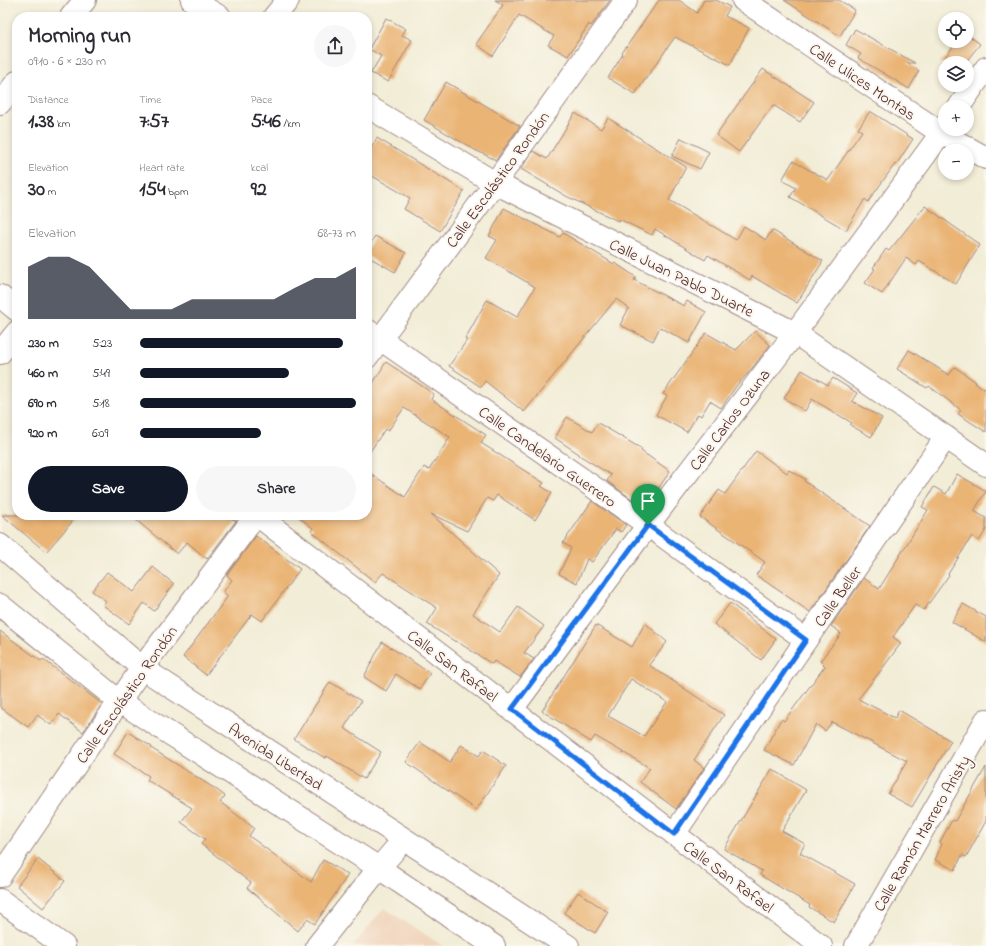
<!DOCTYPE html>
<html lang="en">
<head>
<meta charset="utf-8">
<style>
  body { margin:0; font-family:"Indie Flower",sans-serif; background:#f7f7f7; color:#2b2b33; height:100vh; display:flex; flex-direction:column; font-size:15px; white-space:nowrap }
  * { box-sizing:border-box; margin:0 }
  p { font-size:13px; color:#7c7c81 }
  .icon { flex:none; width:22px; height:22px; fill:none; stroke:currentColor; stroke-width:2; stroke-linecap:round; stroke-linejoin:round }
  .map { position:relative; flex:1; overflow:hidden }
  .details { position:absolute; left:12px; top:12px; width:360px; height:508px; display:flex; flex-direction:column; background:#fff; border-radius:16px; box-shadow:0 2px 6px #0003 }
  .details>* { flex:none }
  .buttons { position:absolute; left:938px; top:12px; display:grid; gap:8px }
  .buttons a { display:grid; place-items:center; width:36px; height:36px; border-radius:50%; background:#fff; box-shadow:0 2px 6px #0003; font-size:20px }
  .pin { position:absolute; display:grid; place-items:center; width:34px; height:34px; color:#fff; margin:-41px -17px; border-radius:50% 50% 50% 0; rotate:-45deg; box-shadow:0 0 4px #0007 }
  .pin .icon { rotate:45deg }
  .round { display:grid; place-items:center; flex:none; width:42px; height:42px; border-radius:21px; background:#f7f7f7 }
  .overview { display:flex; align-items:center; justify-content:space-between; height:68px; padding:0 16px }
  h1 { font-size:22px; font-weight:800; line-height:30px }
  .figures { display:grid; grid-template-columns:repeat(3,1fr); gap:6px; height:68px; padding:4px 16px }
  .figures div { display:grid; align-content:center }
  .figures b { font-size:20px; font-weight:800 }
  .figures small { font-size:11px; font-weight:400 }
  .figures p { font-size:11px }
  .chart { height:112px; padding:8px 16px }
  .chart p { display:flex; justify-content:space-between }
  .chart svg { width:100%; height:72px; margin-top:4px; fill:#111827; opacity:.7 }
  .primary-button { display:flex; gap:8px; margin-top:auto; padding:8px 16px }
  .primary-button a { flex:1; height:46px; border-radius:24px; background:#111827; color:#fff; font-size:16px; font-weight:800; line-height:46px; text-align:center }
  .primary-button a+a { background:#f7f7f7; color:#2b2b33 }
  ul { padding:0 16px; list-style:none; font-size:13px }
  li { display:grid; grid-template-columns:64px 48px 1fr; align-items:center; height:30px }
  li i { height:10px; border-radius:5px; background:#111827 }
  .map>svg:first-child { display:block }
  .built { fill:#f1d5bd }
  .building { fill:#eab474; fill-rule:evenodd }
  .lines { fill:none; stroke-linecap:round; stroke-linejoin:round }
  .minor-casing { stroke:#9e8681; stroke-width:24 }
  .minor { stroke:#fff; stroke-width:22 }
  .route-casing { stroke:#fff; stroke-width:8 }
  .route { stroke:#1a73e8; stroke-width:5 }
  .labels { text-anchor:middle; stroke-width:4; stroke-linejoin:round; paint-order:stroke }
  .street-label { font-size:16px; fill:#4a1f2b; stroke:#fbf7ec }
</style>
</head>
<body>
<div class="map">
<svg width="986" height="946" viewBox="0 0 986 946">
  <rect width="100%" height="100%" fill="#fbf7ec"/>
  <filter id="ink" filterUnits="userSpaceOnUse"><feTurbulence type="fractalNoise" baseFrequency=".025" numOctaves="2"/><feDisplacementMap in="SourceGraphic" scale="8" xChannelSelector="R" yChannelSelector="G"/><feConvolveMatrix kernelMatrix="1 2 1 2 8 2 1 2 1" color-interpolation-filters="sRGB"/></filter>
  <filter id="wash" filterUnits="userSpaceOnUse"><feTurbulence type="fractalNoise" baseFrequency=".012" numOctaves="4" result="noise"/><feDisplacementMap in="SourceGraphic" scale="16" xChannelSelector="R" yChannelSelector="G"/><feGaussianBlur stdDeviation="0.9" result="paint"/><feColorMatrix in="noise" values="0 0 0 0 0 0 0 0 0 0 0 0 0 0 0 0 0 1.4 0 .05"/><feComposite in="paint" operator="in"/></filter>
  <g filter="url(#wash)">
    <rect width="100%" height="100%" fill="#f2edd7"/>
    <path class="built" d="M384 908 443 946H353Z"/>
    <g id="blocks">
      <path class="building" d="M495 0H610L591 26 589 24 568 56 548 45 554 36 519 15 493 56 476 44 503 5Z
        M659 0H679L697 13 704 0H716L730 7 725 16 749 28 730 65 675 37 635 94 608 78 623 54 622 53Z
        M784 0H839L855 10 840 36Z
        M386 18 406 29 402 35 412 40 388 82 371 73 381 56 369 49Z
        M855 29 915 63H907L919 71 909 89 890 77 858 58 861 54 846 45Z
        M967 34 980 44 965 63H940L958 41H967Z
        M763 69 814 102 800 122 773 105 739 152 716 135Z
        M446 82 520 126 496 160 475 150 424 120Z
        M870 111 913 139 896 165 895 164 868 202 865 199 846 230 790 197 796 188 782 180 793 161 828 180 862 131 858 129Z
        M575 113 601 129 608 118 686 167 669 200 736 240 744 226 766 240 772 230 823 261 797 303 752 276 750 280 708 255 705 260 655 229 652 235 619 219 618 221 566 196 521 169 533 151 547 159Z
        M377 138 464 191 440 231 404 209 410 198 367 173V155Z
        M681 138 709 152 700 169 672 156Z
        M925 206 980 245 956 284 919 261 916 265 906 258 882 294 865 283 875 269 873 268 886 249 889 251Z
        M504 208 560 237 563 233 614 264 615 263 636 277 634 280 684 306 687 301 706 312 689 343 660 327 653 341 620 325 629 308 616 299 524 412 485 381 481 387 449 366 467 340 465 339 487 300 517 317 535 287 486 258 497 240 489 236Z
        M375 236 406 253 395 272 367 256V249Z
        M755 331 770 345 749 372 737 385 721 408 710 401 701 416 698 414 687 432 656 415 667 396 663 394 706 333 736 350Z
        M909 350 949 375 955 367 976 382 975 383 986 390V432L958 414 961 410 929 386 927 388 897 369Z
        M386 362 434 394 431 399 486 435 481 443 544 483 541 486 552 493 535 520 497 495 493 501 487 498 467 531 431 514 499 575 473 614 500 632 518 607 544 626 524 653 534 659 520 677 494 661 492 664 456 641V642L427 624 437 608 383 573 375 582 311 531 313 528 296 515H367V471L405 497 424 467 429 470 450 437 404 408 388 431 385 429 367 456V393Z
        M802 370 828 385 833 378 857 393 852 401 882 418 871 437 850 425 852 423 812 399 805 411 784 398Z
        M567 417 592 432 598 423 642 449 641 451 670 471 648 504 643 501 640 505 607 481 611 475 590 462 579 455V454L555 438Z
        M756 451 787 473 789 470 805 479 804 481 870 526 810 612 756 575 765 562 700 517 719 490 725 494Z
        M957 474 986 491 974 511 986 518V530L979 541 972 536 948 574 949 575 924 610 915 605 893 637 901 643 882 669 858 699 895 718 899 710 951 741 912 807 888 794 907 761 832 722 825 731 816 724 794 765 764 750 781 719 784 721 825 666 820 661 841 634 839 633 840 632 831 626 864 578 879 589 928 510 922 507 934 487 946 494Z
        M592 501 626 525 621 532 616 529 592 562 587 559 577 583 559 574 571 548 563 543Z
        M2 515H78L46 552Z
        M130 515H227L236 521 207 559 187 542 177 554Z
        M256 536 300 569 262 621 252 614 206 675 183 657 228 596 223 592 232 580 227 575Z
        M153 567 174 584 154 611 144 603 129 624 103 605 106 601 92 591 107 572 134 592Z
        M730 603 776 639 761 660 714 624Z
        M963 604 986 617V642L952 622Z
        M645 623 667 642 649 665 724 715 694 760 704 768 676 809 640 782 650 768 595 736 591 742 542 711 596 625 632 647ZM631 679 667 702 644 736 608 716Z
        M0 631 41 661 43 659 102 704 83 732 59 714 51 725 37 715 28 727 0 707Z
        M382 642 430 673 420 689 396 674 386 691 364 677Z
        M330 682 361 701 344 728 381 752 364 779 327 756 325 758 294 739Z
        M128 732 152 747 151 748 217 790 225 796 220 802 254 828 249 836 311 882 323 860 332 865 348 875 315 924 307 919 298 931 247 888 251 883 201 844 205 839 181 822 192 808 147 780 149 776 114 754Z
        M420 742 450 762 461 745 479 756 483 750 506 766 476 810 406 762Z
        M986 767V821L966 857 962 855 955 870 935 860 942 844 940 842 952 820 955 821Z
        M772 769 806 790 782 831 805 844 800 853 855 884 834 922 809 907 810 905 760 875 762 871 724 849Z
        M38 859 65 881 43 908 17 886Z
        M578 892 608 912 595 933 564 913Z"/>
    </g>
  </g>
  <g filter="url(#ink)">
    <use href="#blocks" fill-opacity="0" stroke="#9e8681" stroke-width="1"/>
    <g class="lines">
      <g class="minor-casing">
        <path id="minor" d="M192 0 220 17
          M743 0 941 133 986 158
          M71 17 85 0
          M274 17 288 0
          M0 103 17 82
          M367 106 495 183 795 333 986 465
          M959 107 986 68
          M0 296 17 310
          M367 330 648 525 806 640
          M0 353 17 332
          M367 357 495 183 626 0
          M257 515 821 946
          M0 545 142 668 568 946
          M0 605 119 701 379 868 494 946
          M512 709 648 525 795 333 945 128
          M674 834 806 640 946 437
          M0 876 142 668 256 515
          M0 900 64 946
          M317 946 379 868 404 839
          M856 946 986 720"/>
      </g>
      <use href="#minor" class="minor"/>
    </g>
  </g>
  <g class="lines" filter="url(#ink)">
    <g class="route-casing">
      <path id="route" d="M648 525 806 640 674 834 512 709Z"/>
    </g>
    <use href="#route" class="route"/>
  </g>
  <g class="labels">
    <g class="street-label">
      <text transform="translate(863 81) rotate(34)" y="6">Calle Ulices Montas</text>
      <text transform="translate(497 179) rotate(-54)" y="6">Calle Escolástico Rondón</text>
      <text transform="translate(682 277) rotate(26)" y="6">Calle Juan Pablo Duarte</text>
      <text transform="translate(729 419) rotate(-53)" y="6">Calle Carlos Ozuna</text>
      <text transform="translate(548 456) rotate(35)" y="6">Calle Candelario Guerrero</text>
      <text transform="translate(837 596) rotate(-55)" y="6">Calle Beller</text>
      <text transform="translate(453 665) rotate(37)" y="6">Calle San Rafael</text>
      <text transform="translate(126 694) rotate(-55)" y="6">Calle Escolástico Rondón</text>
      <text transform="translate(276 756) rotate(33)" y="6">Avenida Libertad</text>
      <text transform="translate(921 833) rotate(-60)" y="6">Calle Ramón Marrero Aristy</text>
      <text transform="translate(729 876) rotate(37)" y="6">Calle San Rafael</text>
    </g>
  </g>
</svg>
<div class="buttons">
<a><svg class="icon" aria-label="locate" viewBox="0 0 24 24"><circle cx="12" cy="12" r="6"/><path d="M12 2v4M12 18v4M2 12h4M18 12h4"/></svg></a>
<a><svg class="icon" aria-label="layers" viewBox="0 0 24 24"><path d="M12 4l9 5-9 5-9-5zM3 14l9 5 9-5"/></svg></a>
<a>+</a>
<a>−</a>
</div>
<div class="pin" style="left:648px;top:525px;background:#1e9e55"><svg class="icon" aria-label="arrive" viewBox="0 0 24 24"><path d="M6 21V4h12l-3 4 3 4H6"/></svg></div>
<section class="details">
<div class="overview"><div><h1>Morning run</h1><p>09:10 · 6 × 230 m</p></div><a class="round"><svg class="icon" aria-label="share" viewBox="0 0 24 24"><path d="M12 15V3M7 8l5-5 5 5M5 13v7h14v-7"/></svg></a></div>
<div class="figures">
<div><p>Distance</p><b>1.38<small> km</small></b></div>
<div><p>Time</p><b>7:57</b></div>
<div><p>Pace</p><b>5:46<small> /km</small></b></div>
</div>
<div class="figures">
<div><p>Elevation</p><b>30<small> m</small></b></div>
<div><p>Heart rate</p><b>154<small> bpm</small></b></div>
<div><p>kcal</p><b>92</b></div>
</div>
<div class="chart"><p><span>Elevation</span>68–73 m</p>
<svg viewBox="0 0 160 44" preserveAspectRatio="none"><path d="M0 44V12L10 6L20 6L30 12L40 25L50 38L60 38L70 38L80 32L90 32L100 32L110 32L120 32L130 25L140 19L150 19L160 12V44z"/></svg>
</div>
<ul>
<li><b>230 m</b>5:23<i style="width:94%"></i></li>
<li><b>460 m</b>5:49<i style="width:69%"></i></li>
<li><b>690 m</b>5:18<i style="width:100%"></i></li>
<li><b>920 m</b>6:09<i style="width:56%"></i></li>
</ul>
<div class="primary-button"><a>Save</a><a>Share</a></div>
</section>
</div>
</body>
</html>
